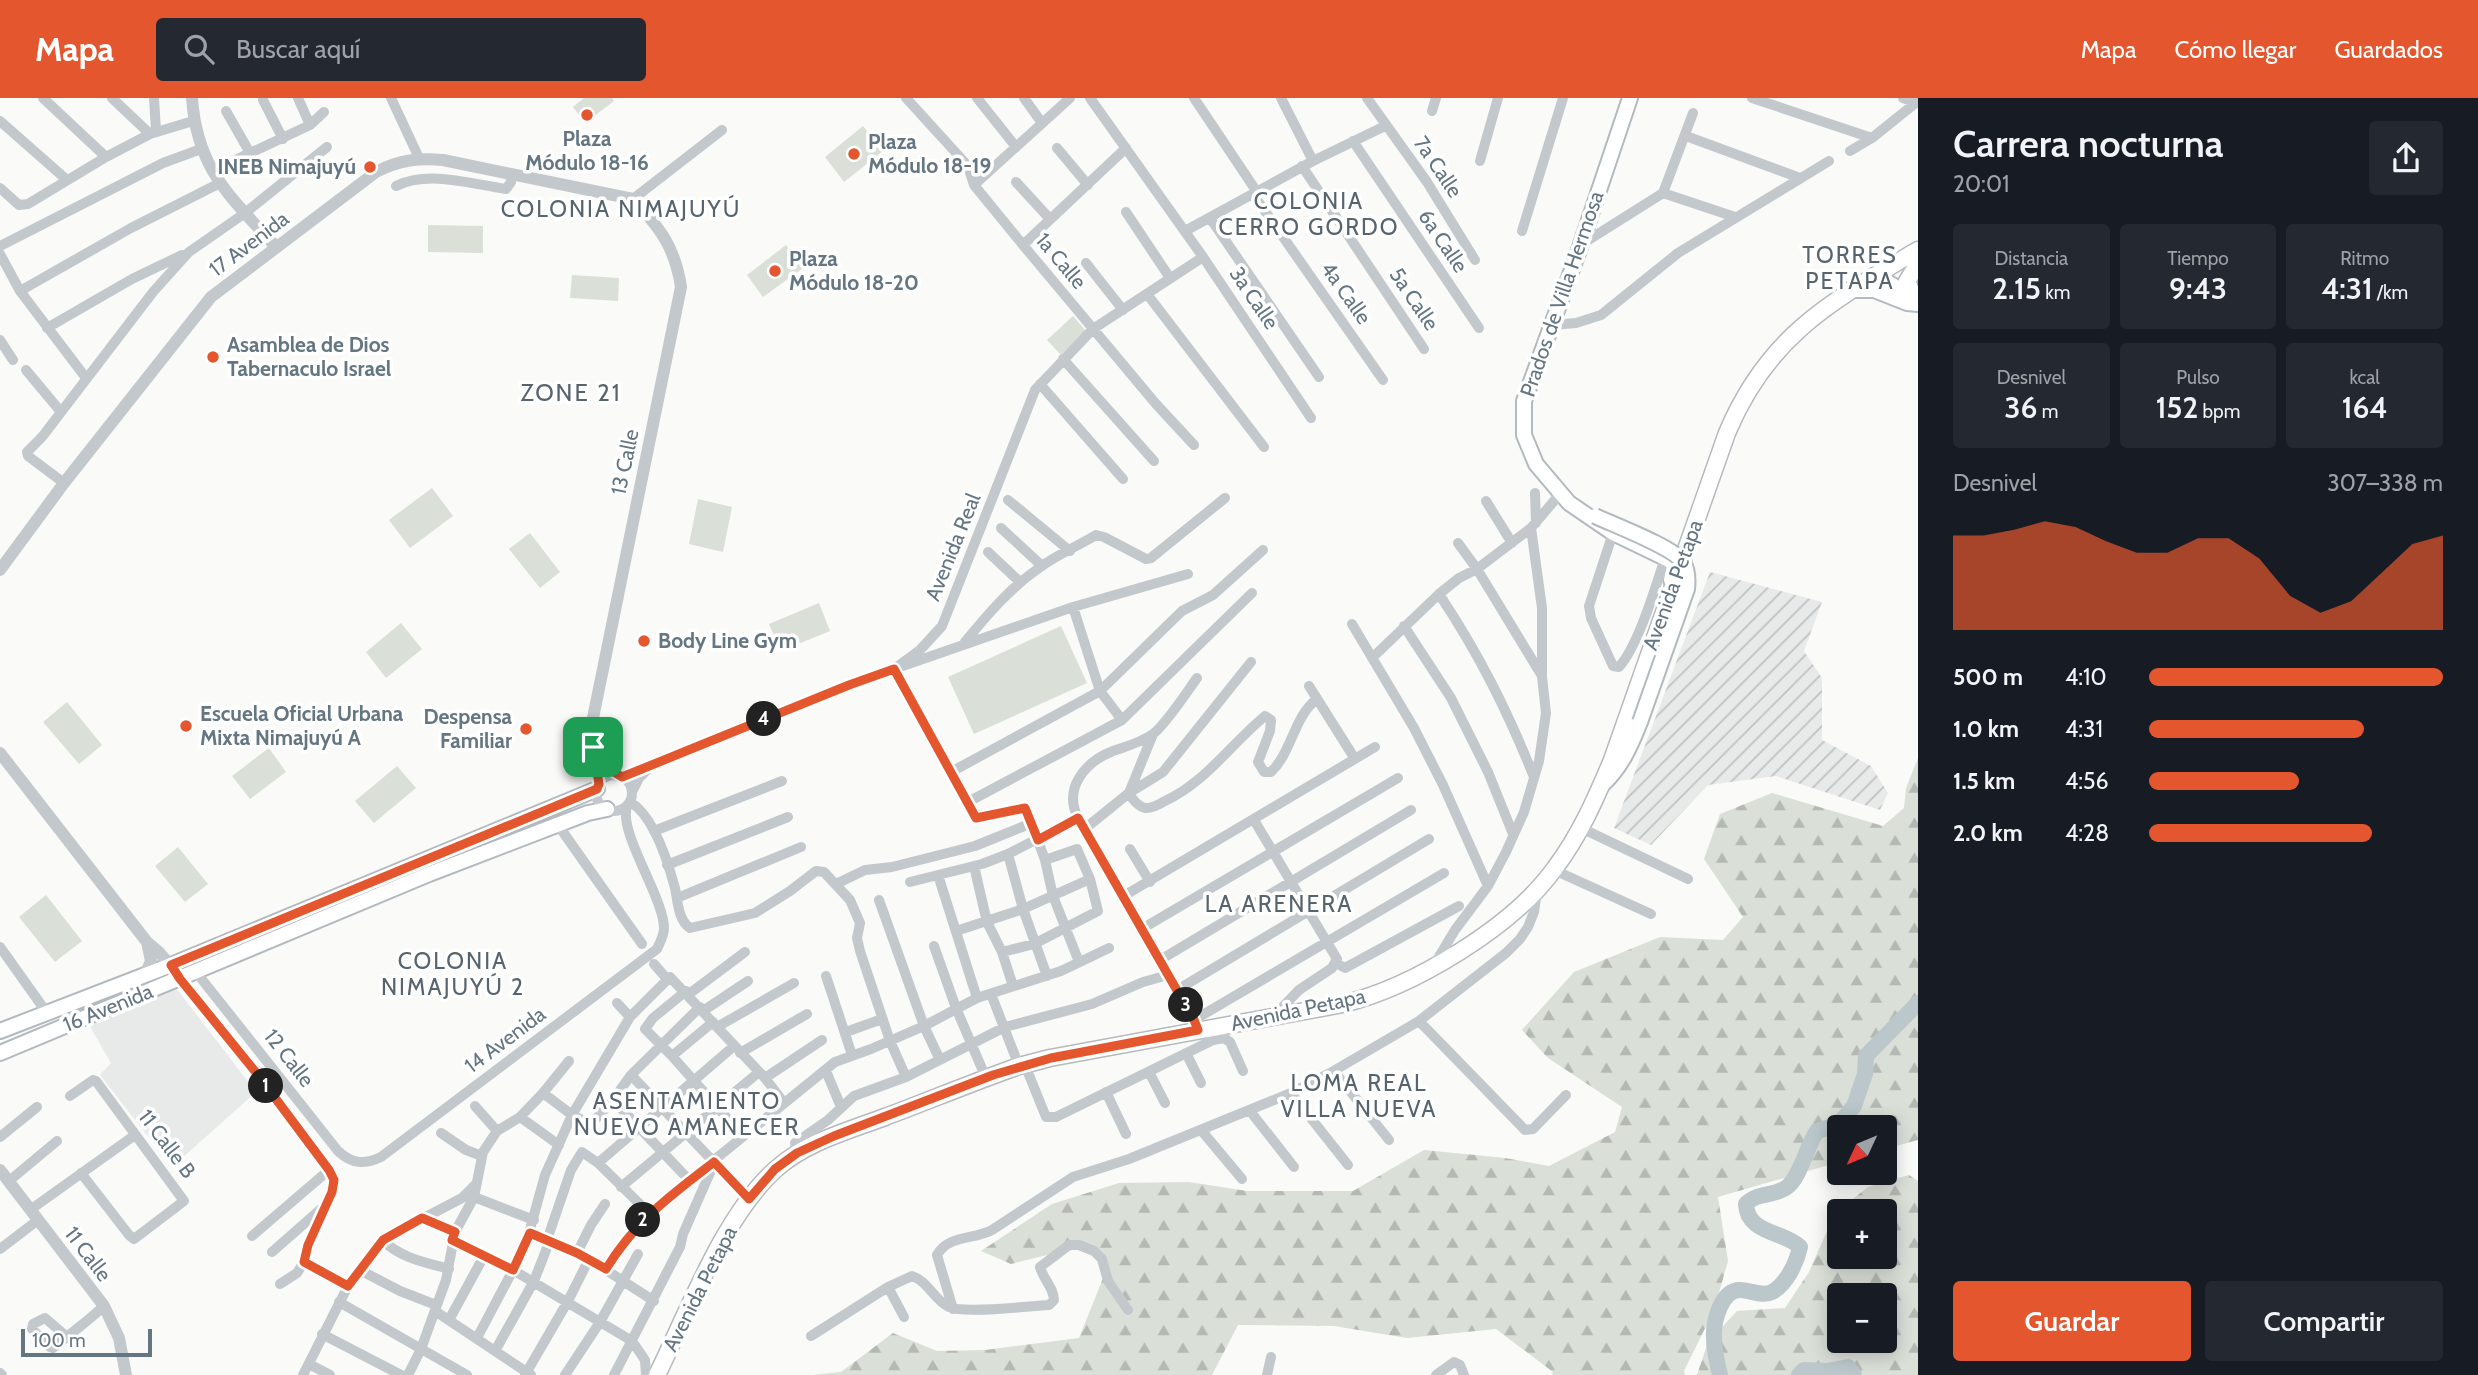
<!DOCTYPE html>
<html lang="es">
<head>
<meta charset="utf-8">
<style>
  body { margin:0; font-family:Cabin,sans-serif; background:#242831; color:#f1f3f6; height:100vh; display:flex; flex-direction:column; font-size:26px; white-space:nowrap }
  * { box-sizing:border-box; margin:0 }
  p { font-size:23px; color:#9ea1a6 }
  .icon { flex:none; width:38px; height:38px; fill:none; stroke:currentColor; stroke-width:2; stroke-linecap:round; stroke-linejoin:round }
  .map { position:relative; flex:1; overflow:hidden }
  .sheet { display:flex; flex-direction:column; background:#171b24; width:560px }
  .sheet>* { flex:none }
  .needle { width:46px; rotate:226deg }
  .tools { position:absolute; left:1827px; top:1017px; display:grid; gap:14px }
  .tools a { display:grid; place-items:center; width:70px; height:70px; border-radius:7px; background:#171b24; box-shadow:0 4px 18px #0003; font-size:35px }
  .scale { position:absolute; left:21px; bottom:18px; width:131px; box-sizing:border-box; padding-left:7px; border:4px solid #657683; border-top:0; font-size:19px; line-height:24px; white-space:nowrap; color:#657683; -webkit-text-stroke:5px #fff; paint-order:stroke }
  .pin { position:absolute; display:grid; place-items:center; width:60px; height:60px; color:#fff; margin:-30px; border-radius:14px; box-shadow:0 4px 10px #0006 }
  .km { position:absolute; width:35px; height:35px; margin:-18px; border-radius:50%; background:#222; color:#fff; font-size:19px; line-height:35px; text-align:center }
  .round { display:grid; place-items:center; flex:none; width:74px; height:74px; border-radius:7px; background:#242831 }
  .overview { display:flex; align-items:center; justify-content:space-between; height:119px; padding:0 35px }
  h1 { font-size:38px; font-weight:600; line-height:52px }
  .stats { display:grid; grid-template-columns:repeat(3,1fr); gap:10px; height:119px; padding:7px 35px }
  .stats div { display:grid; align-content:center; border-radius:7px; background:#242831; text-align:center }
  .stats b { font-size:30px; font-weight:600 }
  .stats small { font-size:19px; font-weight:400 }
  .stats p { font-size:19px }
  .chart { height:196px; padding:14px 35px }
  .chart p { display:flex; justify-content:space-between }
  .chart svg { width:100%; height:126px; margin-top:7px; fill:#e4572e; opacity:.7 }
  .primary-button { display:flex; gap:14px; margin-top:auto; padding:14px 35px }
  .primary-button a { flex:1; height:80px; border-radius:7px; background:#e4572e; color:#fff; font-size:28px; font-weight:600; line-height:80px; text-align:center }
  .primary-button a+a { background:#242831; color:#f1f3f6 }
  ul { padding:0 35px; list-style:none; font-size:23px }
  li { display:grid; grid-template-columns:112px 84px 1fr; align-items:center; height:52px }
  li i { height:18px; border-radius:9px; background:#e4572e }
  header { display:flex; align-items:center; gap:42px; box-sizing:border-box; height:98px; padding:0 35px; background:#e4572e; color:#fff }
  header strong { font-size:33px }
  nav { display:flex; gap:38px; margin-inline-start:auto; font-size:24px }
  .search { width:490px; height:63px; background:#242831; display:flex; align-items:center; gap:18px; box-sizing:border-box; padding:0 24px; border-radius:7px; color:#9ea1a6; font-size:26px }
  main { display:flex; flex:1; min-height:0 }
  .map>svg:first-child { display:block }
  .built { fill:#e8e9e9 }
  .industrial { fill:url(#industrial-furrows) }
  .forest { fill:url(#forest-firs); fill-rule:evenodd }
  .garden { fill:#dadfd7 }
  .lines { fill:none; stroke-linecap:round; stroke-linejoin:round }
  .river { stroke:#bbc7cb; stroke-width:16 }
  .secondary-casing { stroke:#b3babf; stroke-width:18 }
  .primary-casing { stroke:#b5babe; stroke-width:19 }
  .minor { stroke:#c3c8cc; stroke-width:10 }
  .tertiary { stroke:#c3c8cc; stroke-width:12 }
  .secondary { stroke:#fff; stroke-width:14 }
  .primary { stroke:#fff; stroke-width:16 }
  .secondary-bridge-casing { stroke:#b3babf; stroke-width:18; stroke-linecap:butt }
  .secondary-bridge { stroke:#fff; stroke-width:14 }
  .route-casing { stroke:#fff; stroke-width:14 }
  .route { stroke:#e4572e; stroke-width:9 }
  .poi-dot { fill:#e4572e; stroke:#fff; stroke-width:2.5 }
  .labels { text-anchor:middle; stroke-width:7; stroke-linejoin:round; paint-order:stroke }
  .poi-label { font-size:21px; font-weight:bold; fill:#657683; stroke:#fff; text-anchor:start }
  .street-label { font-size:21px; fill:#657683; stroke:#fff }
  .neighbourhood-label { font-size:23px; letter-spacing:2px; fill:#57646e; stroke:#fff }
  .quarter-label { font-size:24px; letter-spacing:2px; fill:#57646e; stroke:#fff }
</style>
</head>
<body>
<header>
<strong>Mapa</strong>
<div class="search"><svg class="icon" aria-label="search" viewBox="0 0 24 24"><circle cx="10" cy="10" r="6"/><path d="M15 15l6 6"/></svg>Buscar aquí</div>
<nav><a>Mapa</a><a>Cómo llegar</a><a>Guardados</a></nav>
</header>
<main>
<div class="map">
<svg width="1918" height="1277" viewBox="0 0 1918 1277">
  <defs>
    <pattern id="industrial-furrows" width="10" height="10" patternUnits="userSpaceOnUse" patternTransform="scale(1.75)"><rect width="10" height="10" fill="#e8e9e9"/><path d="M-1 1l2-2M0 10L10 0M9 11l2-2" fill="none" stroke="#c0c1c2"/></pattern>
    <pattern id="forest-firs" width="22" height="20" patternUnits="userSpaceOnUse" patternTransform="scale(1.75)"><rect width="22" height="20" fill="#dadfd7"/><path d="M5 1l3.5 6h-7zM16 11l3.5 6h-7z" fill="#b4b9b4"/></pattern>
  </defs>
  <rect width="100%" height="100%" fill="#fafaf8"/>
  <path class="built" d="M173 886 256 994 172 1069 100 977 111 965 88 925Z"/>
  <path class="industrial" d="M1710 474 1822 504 1804 553 1822 580V642L1871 668 1888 695 1880 712 1776 678 1708 687 1651 747 1614 730Z"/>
  <path class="forest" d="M1918 660V1042L1885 1051V1029H1839V1064L1718 1099 1728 1163 1714 1212 1684 1273 1685 1277H1552L1553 1274 1496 1231 1407 1240 1334 1228 1238 1227 1212 1277H811L841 1274 893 1235 937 1253 985 1252 1079 1240 1106 1173 1087 1147 1011 1166 981 1153 1052 1106 1119 1085 1189 1084 1247 1093H1353L1424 1052 1505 1060 1549 1068 1615 1034 1622 1009 1548 960 1522 932 1574 874 1660 839 1723 842 1743 819 1704 761 1720 716 1772 695 1883 728 1904 710 1906 690Z
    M1909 1077 1918 1083V1277H1697L1708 1244 1737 1213 1785 1210 1809 1174 1835 1115 1868 1089ZM1885 1113V1158H1839V1113ZM1885 1197V1242H1839V1197Z"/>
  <path class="garden" d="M584 0H612L614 3 585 25 573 9Z
    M863 28 883 53 844 84 825 59Z
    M428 127 483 128V155L428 154Z
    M786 147 803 170 763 199 747 177Z
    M572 177 619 180 618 203 570 200Z
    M1073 218 1086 233 1061 257 1047 242Z
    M432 390 453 418 410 450 389 422Z
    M698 401 732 409 723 454 689 446Z
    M530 435 560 474 540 490 509 451Z
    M819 505 830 533 781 553 769 526Z
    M401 525 422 551 386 580 366 554Z
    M1061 528 1087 585 974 636 948 579Z
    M67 604 102 647 79 666 43 624Z
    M269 650 286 674 250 701 232 678Z
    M397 668 416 690 374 725 355 703Z
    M178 749 208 786 185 804 155 768Z
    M46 797 82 843 55 864 19 819Z"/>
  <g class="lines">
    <path class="river" d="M1720 1277C1717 1265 1714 1252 1714 1240 1713 1224 1721 1192 1740 1192 1750 1192 1763 1199 1772 1194 1786 1187 1797 1164 1800 1149 1784 1133 1747 1136 1746 1106 1757 1094 1774 1099 1787 1089 1800 1080 1807 1047 1817 1033L1833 1028 1843 1021 1854 1008 1865 976 1866 958 1918 905
      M1799 1277 1804 1272 1827 1273 1848 1269 1854 1277"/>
    <g class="secondary-casing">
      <path id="secondary" d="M1630 0 1578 155 1524 303V337L1536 366 1569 405 1613 435 1671 463 1674 469 1671 482
        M1875 177 1917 201
        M1849 192H1874L1907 205 1918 206
        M1602 687C1621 670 1631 647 1640 624
        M0 933 171 867 597 691
        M0 955 429 776 588 715 607 711"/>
    </g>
    <g class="primary-casing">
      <path id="primary" d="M1914 200 1907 183 1918 166
        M657 1277C688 1214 724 1117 776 1071 806 1044 848 1033 885 1019 930 1002 974 984 1019 968L1050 960 1343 906C1413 889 1513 829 1555 770 1580 737 1596 700 1612 662L1727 335C1768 237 1832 203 1918 152"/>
    </g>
    <path class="minor" d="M43 0 106 59
      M112 0 150 36
      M154 0 156 33
      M298 0 310 27
      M391 0 419 60
      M906 0 968 68 974 87 1023 147 1156 306 1194 347
      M977 0 1016 49
      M1024 0 1042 25
      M1090 0 1203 159 1311 320
      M1194 0 1257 94
      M1281 0 1313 63
      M1367 0 1427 84 1475 162
      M1752 0 1872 40
      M1903 0 1917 5
      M263 2 283 41
      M226 13 250 55
      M1432 13 1436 0
      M0 23 67 82
      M1686 38 1800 80
      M1353 43 1479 230
      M1057 50 1088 87
      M1850 53 1872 40 1918 3
      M1480 63 1498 0
      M1302 68 1424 251
      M212 73 310 27 324 14
      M1016 84 1050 121
      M974 87 1070 0
      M396 88C428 72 472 86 506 91L511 84 512 77
      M0 90 19 107 28 106 106 59 150 36 193 23
      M1663 95 1735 119
      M1253 96 1383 282
      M633 101 722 32
      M1126 114 1170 180
      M1210 120 1319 279
      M1185 133 1313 63 1385 28
      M1522 133 1563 0
      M1582 146 1663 95 1693 15
      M1023 147 1126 50
      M0 148 163 65 201 51
      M0 156 20 193 86 280
      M1086 165 1123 212
      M20 193 131 130 220 85
      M1147 196 1264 349
      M1552 227 1576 225 1601 217 1678 155 1829 63
      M47 230 132 181 182 157
      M0 242 13 262
      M1063 261 1154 363
      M26 272 61 314
      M1040 286 1123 381
      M64 385 28 358 27 354 42 339 153 194 189 154 245 115 327 49
      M1535 395 1536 425
      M1008 402 1070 453
      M1486 403 1512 445
      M1001 430 1042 468
      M1613 435 1589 508 1591 520 1613 568 1619 569C1638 548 1656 488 1665 460
      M1458 445 1477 471 1542 578
      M988 454 1020 484
      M1439 496C1479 556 1507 612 1534 679
      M1073 509 1100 593 1122 622
      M1352 526 1414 630 1443 687 1488 788
      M1404 528 1451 600 1488 674 1513 736
      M965 544C987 517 1010 490 1039 470 1056 457 1078 448 1096 437L1104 439 1146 461 1151 460 1225 400
      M1372 560 1439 496 1459 480 1477 471 1531 430 1560 396
      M1197 580C1186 595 1167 625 1153 636 1140 645 1127 648 1113 653 1085 664 1063 690 1078 720L1194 922 1197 932
      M1309 588 1355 661
      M1153 636 1129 695C1132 701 1138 708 1145 710 1152 711 1160 706 1165 703 1206 684 1231 646 1265 618L1271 622 1270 633 1258 664 1264 674H1271C1292 654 1294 618 1317 601
      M951 674 1100 593 1182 513 1213 497 1263 452
      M596 695a18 18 0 1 1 36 0a18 18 0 1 1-36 0Z
      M622 679 849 587 894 571 920 552 942 528 1035 292 1093 231 1203 159
      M632 694 639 680 650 669
      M630 704C653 717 668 764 675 790 678 804 678 822 690 830L755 815 790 793 816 773 824 774 850 802 860 825 857 840 860 853 890 943 906 979
      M968 704 1122 622 1252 495
      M1254 722 1337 861 1332 870 1299 892 1274 918
      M558 727 642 846
      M1087 729 1129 695 1163 674 1251 564
      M1581 730 1688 781
      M654 733 782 683
      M1130 751 1150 784
      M1008 756 1023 811 1047 878
      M667 767 788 719
      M974 768 987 824 1002 854 1013 888
      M1554 772 1651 816
      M938 777 977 900
      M910 784 982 766 1008 756 1078 720
      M836 786 865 772 892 769 975 748 1032 725
      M1127 796 1375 649
      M677 800 801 749
      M879 802 924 928 940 962
      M1145 829 1398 680
      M956 833 1023 811 1090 781
      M934 848 956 910 986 980
      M0 849 47 915
      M1002 854 1034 846 1098 813 1090 781 1077 751 1045 762
      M1165 859 1411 712
      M1079 864 1053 798 1045 762 1027 712 1025 710 976 720 894 571 1073 509 1188 476
      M1336 865 1345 870 1459 808
      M654 866 667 881
      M1434 867 1455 832 1488 788 1506 754 1524 714 1539 663 1546 615 1542 579V510L1531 430
      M196 874 338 1053C352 1066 364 1067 381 1059L657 851C660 844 664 838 664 830 664 799 615 730 628 706
      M826 878 852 957
      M180 881 258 977 329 1072 334 1082 332 1094 308 1147 304 1164 297 1175 280 1186
      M1182 889 1429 741
      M686 893 653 920 645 931 672 958 743 1038
      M689 896 745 854
      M991 896 1019 968
      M617 905 630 919
      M703 913 748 883
      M1199 919 1444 775
      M1419 923 1525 1032 1533 1031 1566 997
      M717 929 794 885
      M846 934 882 921
      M740 955 807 916
      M1186 955 1201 985
      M672 958 713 924
      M1025 967 1046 1019H1056L1213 942 1224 940 1230 944 1243 973
      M826 973 841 1009
      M1334 973 1389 1042
      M1149 974 1165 1005
      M631 977 749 1101
      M765 980 822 942
      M1106 994 1126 1036
      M543 995 572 1017 591 1026 613 1002 631 977 700 909
      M1291 995 1348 1067
      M70 998 93 982 96 983 184 1103 134 1141 129 1137 81 1075
      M613 1002 690 1083
      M475 1008 497 1033
      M1250 1013 1294 1069
      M520 1019 559 1047
      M1201 1032 1242 1081
      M441 1035 466 1052 482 1058
      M0 1039 37 1009
      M797 1055 795 1045 828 1022 854 998 906 979 1005 929 1092 906 1143 884 1168 877
      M598 1065 734 948
      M9 1083 57 1043
      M621 1089 759 974
      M474 1099 534 1122
      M30 1112 135 1037
      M422 1120 455 1134
      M529 1135 589 1161 654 1203
      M252 1138 329 1072
      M382 1142C401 1160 424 1164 449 1171
      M452 1142 513 1172 632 1243 645 1262 646 1277
      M547 1142 571 1072 582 1054 598 1065 649 1115
      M0 1151 38 1122
      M272 1154 322 1110
      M577 1155 591 1127 605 1106
      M304 1164 348 1188
      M606 1171 629 1137 649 1115 835 964 871 951 924 928 977 900 1061 873 1109 850
      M360 1172 400 1193 436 1207
      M888 1189 904 1219
      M339 1204 467 1277
      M953 1211 937 1157C948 1137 973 1142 992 1132L1073 1079 1129 1061 1291 995 1330 975 1419 923 1506 855 1520 841 1528 829 1534 814 1537 793
      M435 1213 531 1277
      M449 1222 484 1158
      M322 1236 401 1277
      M811 1238 888 1189 912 1178C928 1183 934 1202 949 1209 965 1216 1029 1208 1049 1207L1054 1202C1054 1190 1043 1181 1040 1169L1069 1147H1079L1094 1153 1102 1161 1108 1183 1128 1212
      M67 1239 45 1220 33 1226 32 1231 50 1249 53 1250C70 1236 88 1223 104 1208
      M477 1240 513 1172 529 1135 545 1077 572 1017 630 919 670 879 765 980 784 1005
      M495 1253 534 1183 550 1142
      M309 1266 330 1277
      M0 1275 2 1277
      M303 1277 348 1188 382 1142 462 1100 476 1086
      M408 1277 421 1251 446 1182 455 1134 474 1099 483 1054 497 1033 520 1019 543 995 569 963
      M525 1277 568 1203 589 1161
      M565 1277 600 1224 638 1156
      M614 1277 680 1149 683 1136 713 1068
      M1267 1277 1271 1259
      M1436 1277 1454 1264 1460 1267 1464 1277"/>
    <path class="tertiary" d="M192 0C197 72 231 99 276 149
      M0 472 64 385 211 199 376 74C399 62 417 60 443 62L633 101C660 130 675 149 681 189L593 620V649L599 686
      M594 652 604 667 618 678
      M0 655 147 844 159 854 175 873
      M145 877 151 863 147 844
      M0 1072 104 1208 119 1240 126 1277"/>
    <use href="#secondary" class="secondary"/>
    <use href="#primary" class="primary"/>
    <g class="secondary-bridge-casing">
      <path id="secondary-bridge" d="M1595 418C1614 427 1673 449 1683 464 1688 472 1688 482 1687 491L1640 624"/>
    </g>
    <use href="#secondary-bridge" class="secondary-bridge"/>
  </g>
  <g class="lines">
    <g class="route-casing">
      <path id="route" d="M894 571 976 720 1025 710 1038 742 1078 720 1194 922 1198 932 1051 960 993 977 834 1038 797 1055 775 1071 749 1101 714 1064C670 1098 636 1122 606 1171L577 1155 530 1135 513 1172 452 1142 455 1134 422 1120 383 1142 348 1188 304 1164 308 1147 332 1094 334 1082 329 1072 258 977 180 881 171 867 597 691 599 686 593 649 604 667 622 679 849 587Z"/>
    </g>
    <use href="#route" class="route"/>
  </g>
  <g class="poi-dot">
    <circle cx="587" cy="17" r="7"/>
    <circle cx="854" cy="56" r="7"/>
    <circle cx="370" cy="69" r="7"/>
    <circle cx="775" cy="173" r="7"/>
    <circle cx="213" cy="259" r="7"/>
    <circle cx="644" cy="543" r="7"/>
    <circle cx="186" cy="628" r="7"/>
    <circle cx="526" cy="631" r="7"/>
  </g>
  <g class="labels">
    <g class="poi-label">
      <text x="587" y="48" text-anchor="middle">Plaza<tspan x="587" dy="24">Módulo 18-16</tspan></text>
      <text x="868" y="51">Plaza<tspan x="868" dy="24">Módulo 18-19</tspan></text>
      <text x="356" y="76" text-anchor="end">INEB Nimajuyú</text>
      <text x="789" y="168">Plaza<tspan x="789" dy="24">Módulo 18-20</tspan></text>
      <text x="227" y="254">Asamblea de Dios<tspan x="227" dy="24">Tabernaculo Israel</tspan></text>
      <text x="658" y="550">Body Line Gym</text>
      <text x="200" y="623">Escuela Oficial Urbana<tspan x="200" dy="24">Mixta Nimajuyú A</tspan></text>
      <text x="512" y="626" text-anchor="end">Despensa<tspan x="512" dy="24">Familiar</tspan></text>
    </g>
    <g class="street-label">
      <text transform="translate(1438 69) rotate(56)" y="7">7a Calle</text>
      <text transform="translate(1443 143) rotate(56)" y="7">6a Calle</text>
      <text transform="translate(249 146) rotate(-37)" y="7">17 Avenida</text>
      <text transform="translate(1061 163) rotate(50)" y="7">1a Calle</text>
      <text transform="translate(1346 195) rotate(55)" y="7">4a Calle</text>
      <text transform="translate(1562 196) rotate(-71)" y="7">Prados de Villa Hermosa</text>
      <text transform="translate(1254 200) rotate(56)" y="7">3a Calle</text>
      <text transform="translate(1414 201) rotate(56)" y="7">5a Calle</text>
      <text transform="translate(625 364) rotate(-78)" y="7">13 Calle</text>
      <text transform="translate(953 449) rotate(-68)" y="7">Avenida Real</text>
      <text transform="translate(1673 487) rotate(-70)" y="7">Avenida Petapa</text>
      <text transform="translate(108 910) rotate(-22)" y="7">16 Avenida</text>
      <text transform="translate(1298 912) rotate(-12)" y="7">Avenida Petapa</text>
      <text transform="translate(505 942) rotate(-37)" y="7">14 Avenida</text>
      <text transform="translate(289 960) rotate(52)" y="7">12 Calle</text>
      <text transform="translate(167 1046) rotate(53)" y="7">11 Calle B</text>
      <text transform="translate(88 1156) rotate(53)" y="7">11 Calle</text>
      <text transform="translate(700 1191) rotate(-63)" y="7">Avenida Petapa</text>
    </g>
    <g class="neighbourhood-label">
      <text x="1309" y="111">COLONIA<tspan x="1309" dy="26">CERRO GORDO</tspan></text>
      <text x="621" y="119">COLONIA NIMAJUYÚ</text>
      <text x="1850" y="165">TORRES<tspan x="1850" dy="26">PETAPA</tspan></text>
      <text x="1279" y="814">LA ARENERA</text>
      <text x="453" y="871">COLONIA<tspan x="453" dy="26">NIMAJUYÚ 2</tspan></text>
      <text x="1359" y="993">LOMA REAL<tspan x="1359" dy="26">VILLA NUEVA</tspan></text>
      <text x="687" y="1011">ASENTAMIENTO<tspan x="687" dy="26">NUEVO AMANECER</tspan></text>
    </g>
    <g class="quarter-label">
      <text x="571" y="303">ZONE 21</text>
    </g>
  </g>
</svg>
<div class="tools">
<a><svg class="needle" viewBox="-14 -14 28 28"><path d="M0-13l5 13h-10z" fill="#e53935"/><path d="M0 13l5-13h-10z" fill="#9ea1a6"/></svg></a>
<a>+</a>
<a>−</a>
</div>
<div class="scale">100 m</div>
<div class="pin" style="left:593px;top:649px;background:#1e9e55"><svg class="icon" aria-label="arrive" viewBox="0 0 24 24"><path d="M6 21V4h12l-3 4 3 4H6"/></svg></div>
<b class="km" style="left:266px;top:988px">1</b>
<b class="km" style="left:643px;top:1122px">2</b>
<b class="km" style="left:1186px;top:907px">3</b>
<b class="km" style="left:764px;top:621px">4</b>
</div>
<section class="sheet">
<div class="overview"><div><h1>Carrera nocturna</h1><p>20:01</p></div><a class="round"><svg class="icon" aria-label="share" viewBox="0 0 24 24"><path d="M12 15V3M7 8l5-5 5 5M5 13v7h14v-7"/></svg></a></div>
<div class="stats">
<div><p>Distancia</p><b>2.15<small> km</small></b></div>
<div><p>Tiempo</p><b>9:43</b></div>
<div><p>Ritmo</p><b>4:31<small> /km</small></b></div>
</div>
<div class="stats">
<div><p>Desnivel</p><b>36<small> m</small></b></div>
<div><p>Pulso</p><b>152<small> bpm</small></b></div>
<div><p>kcal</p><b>164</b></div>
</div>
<div class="chart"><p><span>Desnivel</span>307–338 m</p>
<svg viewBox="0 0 160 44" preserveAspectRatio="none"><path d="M0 44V11L10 11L20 9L30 6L40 8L50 13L60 17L70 17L80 12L90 12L100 19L110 32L120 38L130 34L140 24L150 14L160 11V44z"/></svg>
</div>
<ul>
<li><b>500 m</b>4:10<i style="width:100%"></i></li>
<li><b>1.0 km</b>4:31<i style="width:73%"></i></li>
<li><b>1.5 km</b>4:56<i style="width:51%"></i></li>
<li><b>2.0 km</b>4:28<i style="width:76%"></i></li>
</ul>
<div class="primary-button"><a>Guardar</a><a>Compartir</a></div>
</section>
</main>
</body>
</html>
